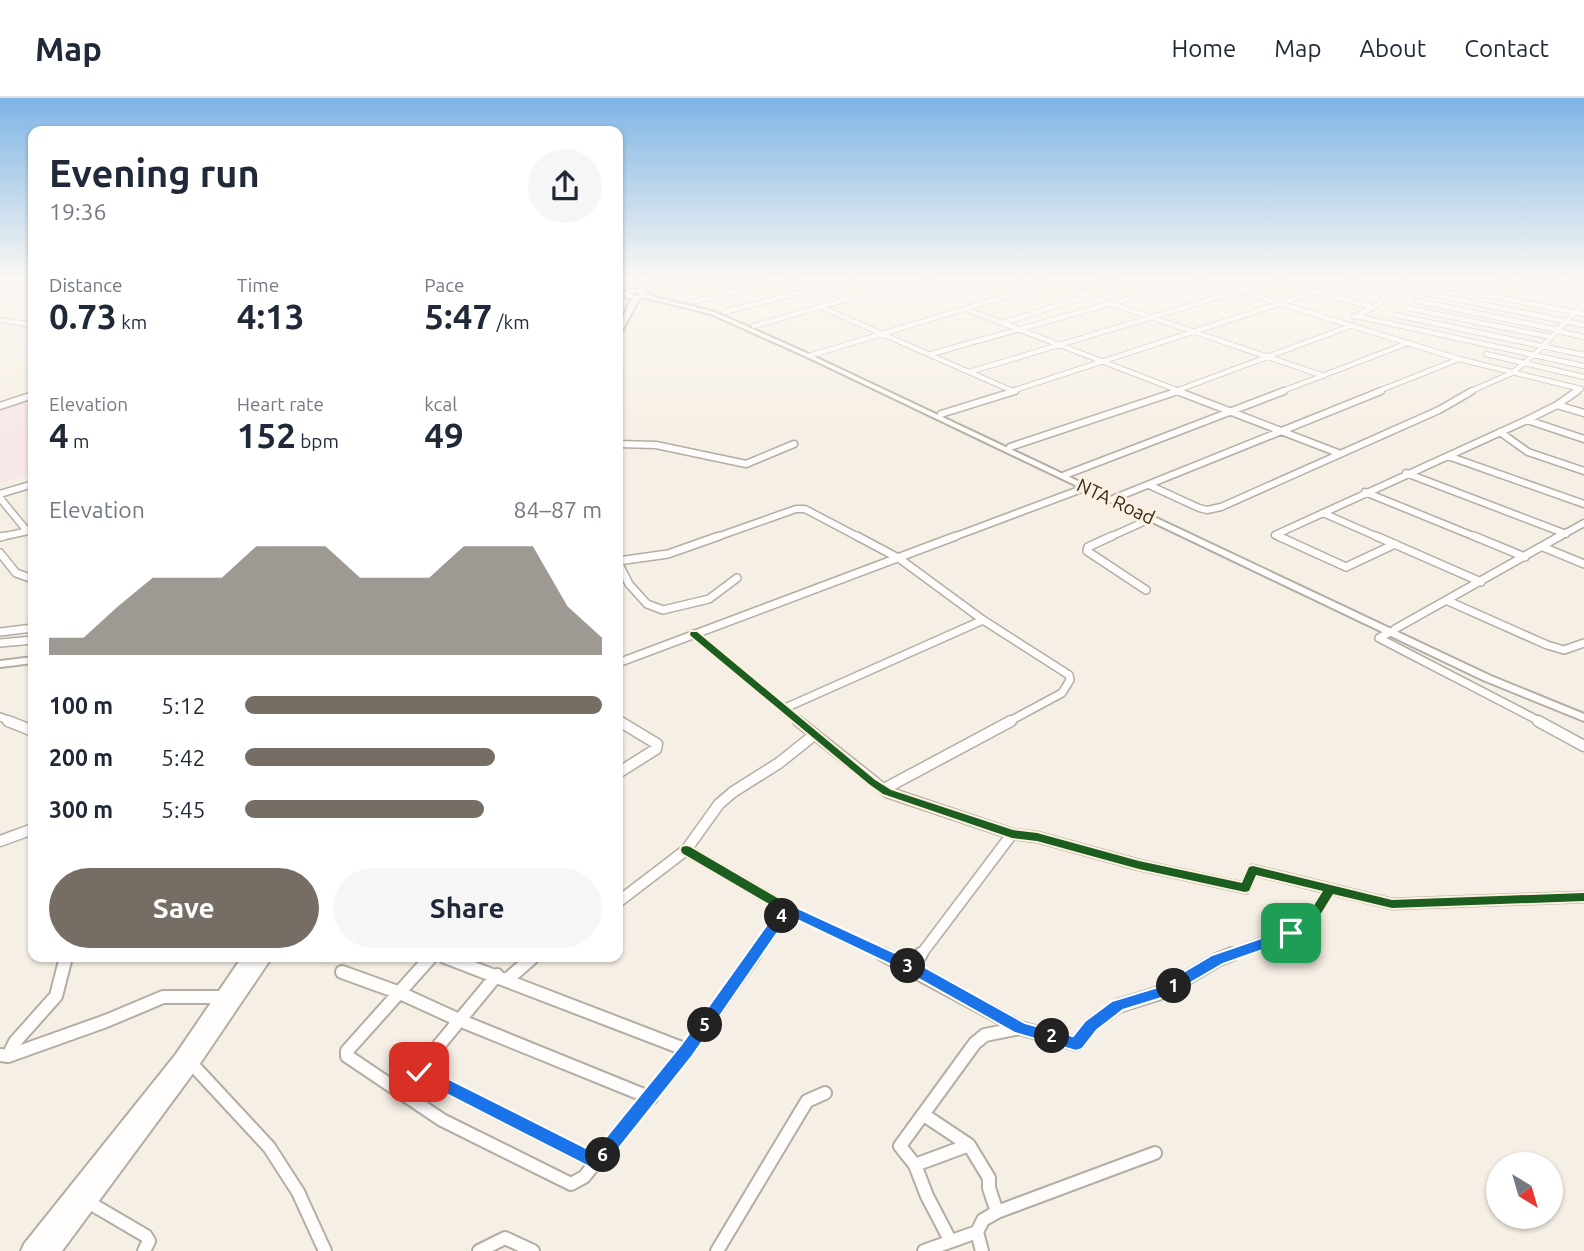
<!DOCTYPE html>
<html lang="en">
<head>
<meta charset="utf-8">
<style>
  body { margin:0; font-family:Ubuntu,sans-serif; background:#f6f6f7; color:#1f2937; height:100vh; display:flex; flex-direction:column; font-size:26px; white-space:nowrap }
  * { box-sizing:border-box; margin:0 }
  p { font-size:23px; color:#747a83 }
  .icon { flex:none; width:38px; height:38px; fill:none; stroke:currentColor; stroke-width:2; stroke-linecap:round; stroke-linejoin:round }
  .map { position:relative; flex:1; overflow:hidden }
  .panel { position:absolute; left:28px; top:28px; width:595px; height:836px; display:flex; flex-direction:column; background:#fff; border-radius:14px; box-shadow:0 2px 5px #0004 }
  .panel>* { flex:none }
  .needle { width:46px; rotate:143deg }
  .fabs { position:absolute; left:1486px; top:1054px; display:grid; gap:14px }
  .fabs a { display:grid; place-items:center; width:77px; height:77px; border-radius:50%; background:#fff; box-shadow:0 2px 5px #0004; font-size:35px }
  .pin { position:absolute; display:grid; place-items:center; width:60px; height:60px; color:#fff; margin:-30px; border-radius:14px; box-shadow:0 4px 10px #0006 }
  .km { position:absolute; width:35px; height:35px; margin:-18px; border-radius:50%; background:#222; color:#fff; font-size:19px; line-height:35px; text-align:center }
  .round { display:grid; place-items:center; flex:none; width:74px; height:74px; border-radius:37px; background:#f6f6f7 }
  .headline { display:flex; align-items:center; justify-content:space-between; height:119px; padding:0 21px }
  h1 { font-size:38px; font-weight:700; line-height:52px }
  .metrics { display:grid; grid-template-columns:repeat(3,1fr); gap:10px; height:119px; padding:7px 21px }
  .metrics div { display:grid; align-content:center }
  .metrics b { font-size:35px; font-weight:700 }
  .metrics small { font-size:19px; font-weight:400 }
  .metrics p { font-size:19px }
  .chart { height:196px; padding:14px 21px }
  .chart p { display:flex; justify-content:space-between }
  .chart svg { width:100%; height:126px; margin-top:7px; fill:#766e64; opacity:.7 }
  .primary-button { display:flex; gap:14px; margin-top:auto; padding:14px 21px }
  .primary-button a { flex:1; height:80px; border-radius:42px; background:#766e64; color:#fff; font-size:28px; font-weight:700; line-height:80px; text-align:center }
  .primary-button a+a { background:#f6f6f7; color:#1f2937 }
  ul { padding:0 21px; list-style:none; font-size:23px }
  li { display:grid; grid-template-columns:112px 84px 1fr; align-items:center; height:52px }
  li i { height:18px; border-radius:9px; background:#766e64 }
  header { display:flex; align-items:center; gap:42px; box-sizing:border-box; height:98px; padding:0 35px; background:#fff; border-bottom:2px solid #e0e1e3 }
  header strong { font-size:33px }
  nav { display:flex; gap:38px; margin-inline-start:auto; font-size:24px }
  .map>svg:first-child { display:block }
  .commercial { fill:#f8e7e7 }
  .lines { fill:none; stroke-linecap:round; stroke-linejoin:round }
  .minor-far4-casing { stroke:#b4ada4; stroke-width:6 }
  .minor-far3-casing { stroke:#b4ada4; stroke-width:9 }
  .minor-far2-casing { stroke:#b4ada4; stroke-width:10 }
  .minor-far1-casing { stroke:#b4ada4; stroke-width:13 }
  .minor-casing { stroke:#b4ada4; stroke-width:16 }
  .secondary-casing { stroke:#b4ada4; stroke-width:4 }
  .primary-casing { stroke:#b4ada4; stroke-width:4 }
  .minor-far4 { stroke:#fefdfb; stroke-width:4.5 }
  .minor-far3 { stroke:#fefdfb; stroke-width:6 }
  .minor-far2 { stroke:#fefdfb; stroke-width:7 }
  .minor-far1 { stroke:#fefdfb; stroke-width:10 }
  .minor { stroke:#fefdfb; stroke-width:12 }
  .secondary { fill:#fefdfb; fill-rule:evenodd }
  .primary { fill:#fefdfb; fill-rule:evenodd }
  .cycleway-casing { stroke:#fdf0de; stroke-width:4 }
  .cycleway { fill:#1b5e20; fill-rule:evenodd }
  .route { fill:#1a73e8; stroke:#fff; stroke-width:2 }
  .labels { text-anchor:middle; stroke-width:6; stroke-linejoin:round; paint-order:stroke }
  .far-street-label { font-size:19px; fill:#31291e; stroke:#fdf0de }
</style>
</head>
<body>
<header>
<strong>Map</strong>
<nav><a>Home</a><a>Map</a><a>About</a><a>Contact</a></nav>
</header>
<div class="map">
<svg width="1584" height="1153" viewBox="0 0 1584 1153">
  <rect width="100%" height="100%" fill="#f6efe5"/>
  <path class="commercial" d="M33 300V376L0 385V311Z"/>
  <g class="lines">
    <g class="minor-far4-casing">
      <path id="minor-far4" d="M1033 179 1324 278
        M1195 179 1459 261 1581 291
        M1347 179 1584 227
        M1540 179 1584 188
        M1404 181 1584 216
        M643 184C668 192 692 194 714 179
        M6 187 29 179
        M0 188 33 191
        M1071 191 1115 179
        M1459 192 1510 179
        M1321 195 1372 209
        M848 201 929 179
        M695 203 798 179
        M1417 203 1559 232
        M821 209 969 274 1286 179
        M1407 210 1551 239
        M966 211 1182 294
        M724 214 861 179
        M1396 217 1584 257
        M1356 218 1584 268
        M1354 219 1378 207 1397 186
        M0 222 33 227
        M1003 225 1087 198
        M754 228 848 201 795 180
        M1558 233 1584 239
        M931 256 1201 180
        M1486 256 1584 279
        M809 258 1050 185
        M969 274 1013 293
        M1009 294 1361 179
        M1173 294 1353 227
        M1280 294 1408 245
        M1376 294 1459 261
        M1469 294 1512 275 1534 257 1584 205
        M1574 294 1579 291"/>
    </g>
    <g class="minor-far3-casing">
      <path id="minor-far3" d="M1177 293 1338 355
        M1557 307 1584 315
        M0 308 33 297
        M941 316 1015 293
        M1527 322 1584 341
        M1500 334 1528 354 1584 373
        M618 346 656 347 746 366 794 346
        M1010 349 1178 293
        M1448 358 1584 406
        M1406 375 1566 436
        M1065 377 1284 293
        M1149 387 1199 410 1207 412 1221 409 1439 312 1472 293
        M1365 394 1478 440
        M0 396 33 386
        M0 400 27 433
        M1115 400 1381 293
        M1323 415 1380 440
        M0 439 33 432
        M714 440 796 411H805L860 440
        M951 440 1087 389
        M1108 440 1152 420
        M1282 440 1275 437 1527 322 1557 307 1577 293
        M1557 440 1584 425"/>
    </g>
    <g class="minor-far2-casing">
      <path id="minor-far2" d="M857 438 900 461 983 522 1069 577 1070 582 1062 595 1008 624
        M1112 438 1088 449 1087 453 1146 492
        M1278 438 1346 469 1395 446
        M1376 438 1481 484
        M1474 438 1525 459
        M0 439 4 438
        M1543 449 1584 466
        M0 455 16 475 33 481
        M618 463 668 456 719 438
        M618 464 629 486 647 506 663 512 709 501 737 480
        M1448 503 1547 547 1564 552 1584 545
        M1395 531 1560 438
        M0 534 33 530
        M1390 534 1379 540 1541 624
        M694 536 800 624
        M0 545 33 542
        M618 565 956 438
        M783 611 983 522
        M0 619 13 624
        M618 622 622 624"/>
    </g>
    <g class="minor-far1-casing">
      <path id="minor-far1" d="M8 623 33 633
        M798 623 887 694 1012 736 1037 739 1139 767 1245 790 1253 772 1392 806 1584 799
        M1538 623 1584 648
        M618 675 656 651 657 646 619 623
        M884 691 1011 623
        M0 743 33 731
        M686 752 787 811 886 858
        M618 804 686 752 719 706 733 694 779 665 814 637
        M754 858 787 811
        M920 858 1012 736
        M1228 858 1303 829 1311 822 1330 791"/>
    </g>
    <g class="minor-casing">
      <path id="minor" d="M882 856 1020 930 1076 946 1091 927 1118 908 1163 894 1217 862 1232 856
        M431 859 347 953V958L442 1022 571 1086 584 1079 687 952 755 856
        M445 859 687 952
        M911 870 921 856
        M342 874 400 895 459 922 651 1000
        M508 881 533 859
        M1020 930 985 937 975 945 900 1048 915 1067 969 1047 989 1080V1090L997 1114 1155 1055
        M0 957 8 958 106 923 163 899H224
        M8 958 15 944 56 898 66 859
        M191 965 269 1049 298 1094 325 1153
        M419 974 597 1065
        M401 993 497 877
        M924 1017 969 1047
        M915 1067 927 1098 950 1142
        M88 1104 146 1138 149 1143 144 1153
        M977 1134 982 1153
        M479 1153 505 1140 533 1153
        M717 1153 807 1003 825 995
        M924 1153 977 1134 983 1122 997 1114"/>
    </g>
    <g class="secondary-casing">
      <path id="secondary" d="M644 196 715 214 811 257 1491 578 1584 616V623L1483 582 807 259 711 216 642 199 641 198Z
        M33 559V565L0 569V563Z"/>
    </g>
    <g class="primary-casing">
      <path id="primary" d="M642 179H648L645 193 650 196 639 201 622 233 618 235V227L632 201 620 197 631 191 639 192ZM634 194 640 196 636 198 629 196Z
        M242 859H272L197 970 62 1153H21L24 1146 176 956Z"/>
    </g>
    <use href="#minor-far4" class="minor-far4"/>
    <use href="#minor-far3" class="minor-far3"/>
    <use href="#minor-far2" class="minor-far2"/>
    <use href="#minor-far1" class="minor-far1"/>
    <use href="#minor" class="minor"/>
    <use href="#secondary" class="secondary"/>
    <use href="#primary" class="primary"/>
    <g class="cycleway-casing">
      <path id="cycleway" d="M691 534H697L875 682 891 692 1013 732 1037 735 1139 763 1242 785 1249 769 1253 768 1392 802 1584 795V803L1392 810 1333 796 1315 825 1307 832 1221 865 1167 897 1122 912 1095 931 1080 950 1076 951 1016 934 907 873 783 814 682 755 681 752 682 749 686 748 690 749 791 808 915 867 1023 926 1073 940 1087 923 1114 904 1159 890 1213 859 1299 826 1307 819 1323 793 1256 777 1249 793 1245 794 1139 771 1037 743 1012 740 883 696 869 686 691 538 690 536Z"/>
    </g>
    <use href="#cycleway" class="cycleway"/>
  </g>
  <linearGradient id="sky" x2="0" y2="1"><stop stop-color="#7eb4e5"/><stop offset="0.53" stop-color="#fbf8f3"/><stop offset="1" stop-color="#fbf8f3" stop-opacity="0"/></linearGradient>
  <rect width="1584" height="340" fill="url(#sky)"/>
  <path class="route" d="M787 805 917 865 1025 925 1073 938 1085 923 1112 903 1158 889 1212 857 1291 830 1298 835 1296 840 1223 866 1168 898 1123 912 1097 932 1082 951 1076 953 1015 935 906 874 789 818 693 957 603 1070 597 1073 413 979 410 974 413 969 419 966 425 969 594 1054 681 947 781 807Z"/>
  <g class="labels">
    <g class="far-street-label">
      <text transform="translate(1116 403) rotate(25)" y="7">NTA Road</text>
    </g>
  </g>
</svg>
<div class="fabs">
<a><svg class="needle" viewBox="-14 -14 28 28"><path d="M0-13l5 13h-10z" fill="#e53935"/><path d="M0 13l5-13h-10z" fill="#747a83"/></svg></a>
</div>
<div class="pin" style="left:1291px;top:835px;background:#1e9e55"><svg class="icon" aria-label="arrive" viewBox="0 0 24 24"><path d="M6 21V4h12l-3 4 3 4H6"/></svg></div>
<div class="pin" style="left:419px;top:974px;background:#d93025"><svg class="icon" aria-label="check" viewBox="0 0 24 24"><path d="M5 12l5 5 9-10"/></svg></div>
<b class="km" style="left:1174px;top:888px">1</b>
<b class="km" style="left:1052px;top:938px">2</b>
<b class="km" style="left:908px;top:868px">3</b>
<b class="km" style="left:782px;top:818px">4</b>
<b class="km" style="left:705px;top:927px">5</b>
<b class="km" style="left:603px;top:1057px">6</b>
<section class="panel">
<div class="headline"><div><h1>Evening run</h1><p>19:36</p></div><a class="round"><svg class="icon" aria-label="share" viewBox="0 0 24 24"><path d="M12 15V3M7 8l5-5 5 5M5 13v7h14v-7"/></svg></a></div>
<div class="metrics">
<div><p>Distance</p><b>0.73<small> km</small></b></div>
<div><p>Time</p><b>4:13</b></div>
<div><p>Pace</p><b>5:47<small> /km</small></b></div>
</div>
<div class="metrics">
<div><p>Elevation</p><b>4<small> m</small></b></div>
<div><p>Heart rate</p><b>152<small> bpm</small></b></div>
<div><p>kcal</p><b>49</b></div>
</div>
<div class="chart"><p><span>Elevation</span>84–87 m</p>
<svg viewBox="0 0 160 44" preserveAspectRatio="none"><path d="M0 44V38L10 38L20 27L30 17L40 17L50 17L60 6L70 6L80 6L90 17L100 17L110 17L120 6L130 6L140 6L150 27L160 38V44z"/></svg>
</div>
<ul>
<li><b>100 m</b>5:12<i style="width:100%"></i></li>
<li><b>200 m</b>5:42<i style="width:70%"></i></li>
<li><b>300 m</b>5:45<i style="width:67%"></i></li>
</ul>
<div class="primary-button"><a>Save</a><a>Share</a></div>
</section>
</div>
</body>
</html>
